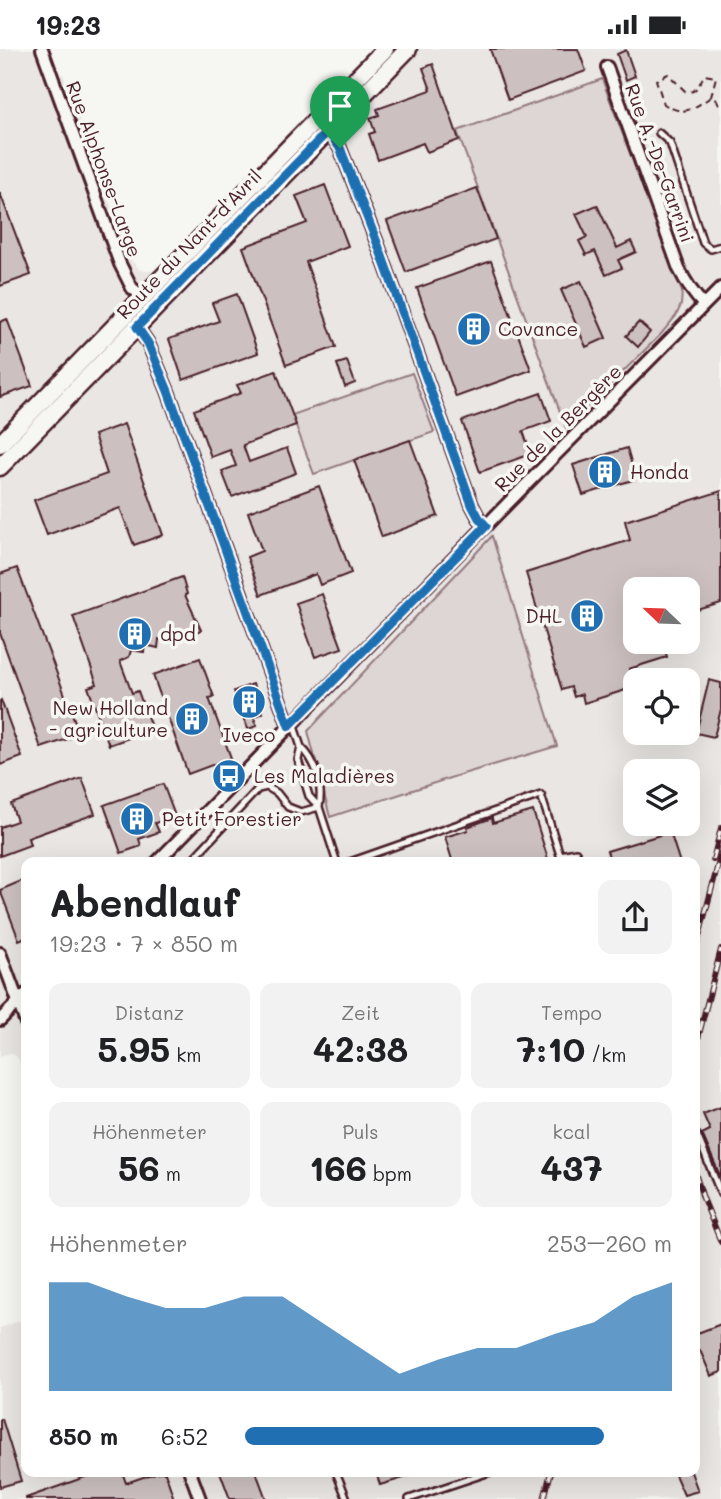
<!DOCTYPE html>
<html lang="de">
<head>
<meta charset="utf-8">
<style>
  body { margin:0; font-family:Mali,sans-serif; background:#f2f2f2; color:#202124; height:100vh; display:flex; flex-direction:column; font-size:26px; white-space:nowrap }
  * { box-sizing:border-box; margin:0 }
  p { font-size:23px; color:#757577 }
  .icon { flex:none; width:38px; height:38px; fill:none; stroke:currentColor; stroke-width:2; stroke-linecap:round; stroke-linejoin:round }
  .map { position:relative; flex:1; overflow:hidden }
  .panel { position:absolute; left:21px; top:808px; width:679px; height:620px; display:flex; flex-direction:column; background:#fff; border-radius:14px; box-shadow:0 7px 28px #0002 }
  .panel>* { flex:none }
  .needle { width:46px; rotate:293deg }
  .buttons { position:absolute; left:623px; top:528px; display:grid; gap:14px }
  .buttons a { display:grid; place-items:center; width:77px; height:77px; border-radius:14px; background:#fff; box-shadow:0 7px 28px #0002; font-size:35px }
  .pin { position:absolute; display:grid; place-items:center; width:60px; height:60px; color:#fff; margin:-72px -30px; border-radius:50% 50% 50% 0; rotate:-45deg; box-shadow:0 0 7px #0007 }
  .pin .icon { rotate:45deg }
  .round { display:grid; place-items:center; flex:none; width:74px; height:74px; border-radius:14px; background:#f2f2f2 }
  .overview { display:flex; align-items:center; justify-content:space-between; height:119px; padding:0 28px }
  h1 { font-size:38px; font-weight:700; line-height:52px }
  .stats { display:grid; grid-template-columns:repeat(3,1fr); gap:10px; height:119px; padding:7px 28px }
  .stats div { display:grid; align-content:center; border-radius:14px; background:#f2f2f2; text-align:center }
  .stats b { font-size:35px; font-weight:700 }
  .stats small { font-size:19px; font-weight:400 }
  .stats p { font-size:19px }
  .chart { height:196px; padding:14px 28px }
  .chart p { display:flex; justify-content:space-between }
  .chart svg { width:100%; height:126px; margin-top:7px; fill:#1f6fb2; opacity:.7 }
  ul { padding:0 28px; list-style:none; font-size:23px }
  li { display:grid; grid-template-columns:112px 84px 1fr; align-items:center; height:52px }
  li i { height:18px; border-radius:9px; background:#1f6fb2 }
  .status { display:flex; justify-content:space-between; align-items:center; height:49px; padding:0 35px; background:#fff; direction:ltr }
  .status svg { height:19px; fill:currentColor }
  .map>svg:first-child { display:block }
  .built { fill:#e9e6e3; fill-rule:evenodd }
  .green { fill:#ddd6d5; stroke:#947a80; stroke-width:2 }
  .building { fill:#ccc1c0; stroke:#4a1f2b; stroke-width:2 }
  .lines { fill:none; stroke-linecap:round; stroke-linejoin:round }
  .service-casing { stroke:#4a1f2b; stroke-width:10 }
  .minor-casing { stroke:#4a1f2b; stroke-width:16 }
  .secondary-casing { stroke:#4a1f2b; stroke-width:21 }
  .path { stroke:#4a1f2b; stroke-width:2; stroke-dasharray:7 5; stroke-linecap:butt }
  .service { stroke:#f6f6f2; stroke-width:5 }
  .minor { stroke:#f6f6f2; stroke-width:10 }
  .secondary { stroke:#f6f6f2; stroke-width:16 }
  .rail-casing { stroke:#4a1f2b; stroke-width:6 }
  .rail { stroke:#f6f6f2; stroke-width:3.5; stroke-dasharray:10; stroke-linecap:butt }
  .route-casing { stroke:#fff; stroke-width:14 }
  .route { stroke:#1f6fb2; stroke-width:9 }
  .labels { text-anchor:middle; stroke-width:7; stroke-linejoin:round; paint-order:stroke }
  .street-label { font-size:19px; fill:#4a1f2b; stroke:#f6f6f2 }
  .poi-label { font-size:19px; fill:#4a1f2b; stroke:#f6f6f2; text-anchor:start }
</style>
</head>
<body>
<div class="status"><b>19:23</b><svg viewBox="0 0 49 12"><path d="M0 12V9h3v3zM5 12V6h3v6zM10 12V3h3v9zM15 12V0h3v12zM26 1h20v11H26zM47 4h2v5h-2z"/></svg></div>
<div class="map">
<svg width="721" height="1450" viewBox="0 0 721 1450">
  <rect width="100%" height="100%" fill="#f6f6f2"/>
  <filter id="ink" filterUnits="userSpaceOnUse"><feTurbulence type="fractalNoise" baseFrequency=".0143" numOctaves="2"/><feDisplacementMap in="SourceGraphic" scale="14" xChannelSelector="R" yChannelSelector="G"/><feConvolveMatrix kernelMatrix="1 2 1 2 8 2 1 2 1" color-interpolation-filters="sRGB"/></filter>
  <g filter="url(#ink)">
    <path class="built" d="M0 0H40L51 30 63 25 131 211 140 221 146 222H152L158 219 372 0H721V1450H0V1279L26 1270V1423H695V814H26V1029L18 1009 15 1006 10 1004 3 1006 0 1009ZM635 541H688V593H635ZM635 632H688V684H635ZM635 723H688V775H635Z"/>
    <path class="green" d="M602 30 682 243 681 256 676 267 661 285 566 379 457 82Z
      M412 324 434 383 314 425 292 366Z
      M492 487 557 697 456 727 330 768 308 682Z"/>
    <path class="building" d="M490 0H578L586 22 508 51Z
      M626 1 635 27 626 31 617 5Z
      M433 15 459 91 427 103 423 94 378 111 369 85 375 83 370 69 379 66 377 60 431 41 423 19Z
      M325 136 348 197 306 213 336 298 286 316 243 198 307 174 296 147Z
      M477 139 496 190 406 223 387 172Z
      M0 144 31 226 0 237Z
      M597 156 617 199 631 192 636 203 618 211 622 219 606 226 595 202 586 206 579 192 587 188 576 165Z
      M491 212 531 321 456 348 417 239Z
      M581 232 606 289 586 298 561 241Z
      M237 245 258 304 183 331 169 290 219 272 212 254Z
      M7 270 32 337 0 348V273Z
      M639 273 650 283 638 298 626 287Z
      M347 312 355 334 345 338 337 315Z
      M276 322 296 376 243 396 249 413 287 399 296 424 232 448 222 422 236 417 230 401 211 408 194 361 241 344 237 336Z
      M541 344 551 372 523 382 531 405 480 423 462 372Z
      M124 375 163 486 134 496 120 459 47 486 34 451 107 425 94 386Z
      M410 391 438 467 382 488 354 411Z
      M627 399 636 430 583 446 573 416Z
      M319 437 351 524 320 536 316 525 261 546 247 508 262 502 248 463Z
      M721 442V554L688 564V541H635V593H663L667 608 629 620 635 638 584 654 582 645 574 648 571 638 562 641 526 524 630 491 625 472Z
      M17 519 80 686 41 699 0 584V525Z
      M182 528 187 545 185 546 201 581 172 593 159 590 158 599 145 596 144 603 131 601 129 608 120 612 132 644 138 642 152 681 109 696 88 638 97 635 73 567Z
      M322 545 342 599 315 608 296 554Z
      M200 609 214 648 209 649 231 709 188 725 153 626Z
      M709 631 721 634V660L714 688 696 684Z
      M253 635 263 664 254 668 257 677 248 680 234 642Z
      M1 651 22 708 0 716V652Z
      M82 729 95 765 28 789 30 796 0 807V778L17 772 11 755Z
      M163 735 175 767 155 774 159 783 139 790 141 797 121 804 104 756Z
      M533 762 548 810 536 814H453L445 788 468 781 467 778 492 769 493 774Z
      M670 783 680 814H611L607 802Z
      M26 830V888L19 891 0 841Z
      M721 1058V1129L702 1085 710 1081 703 1065Z
      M721 1275V1323L711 1327 700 1301 698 1302 695 1294V1285Z
      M0 1370H2L21 1432 0 1438Z
      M99 1423H122L126 1434 158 1423H165L174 1450H26V1449Z
      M220 1423H256L266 1450H230Z
      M376 1423H417V1425L380 1436Z
      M680 1423H691L698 1442 684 1446 675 1426Z"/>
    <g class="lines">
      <g class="service-casing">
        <path id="service" d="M659 84 670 94 703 194 711 200 721 197
          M293 674 301 698 298 711 309 747 319 758 337 814
          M301 698C317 713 323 736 319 758
          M189 814 258 740 267 738 277 744 288 758 301 763 319 758
          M347 814 541 746 560 806 576 803 581 814
          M697 1086 721 1145
          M336 1423 347 1450
          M409 1450 490 1423"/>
      </g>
      <g class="minor-casing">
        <path id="minor" d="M42 0 120 215 132 239 142 247
          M607 18 679 220C686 234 693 245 704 256
          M328 82 340 99 378 196 472 456 479 469 486 477
          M137 278 148 294 168 342 289 677
          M156 814 509 453 721 239
          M0 904 26 974
          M0 971 26 945
          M190 1423 200 1450"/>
      </g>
      <g class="secondary-casing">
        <path id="secondary" d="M0 395 385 0
          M0 418 408 0"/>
      </g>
      <path class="path" d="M711 48 716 28 704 26C700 34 696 46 685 42L668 25 656 31 664 55C684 68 692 60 711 48L717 51 720 59"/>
      <use href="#service" class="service"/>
      <use href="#minor" class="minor"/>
      <use href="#secondary" class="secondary"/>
      <g class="rail-casing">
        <path id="rail" d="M713 811 721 779
          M695 903 721 804
          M695 1001 721 900
          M695 1124 703 1149 721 1193
          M544 1450 551 1423"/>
      </g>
      <use href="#rail" class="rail"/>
    </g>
  </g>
  <g class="lines" filter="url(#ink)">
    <g class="route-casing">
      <path id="route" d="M328 82 340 99 378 196 472 456 479 469 486 477 289 677 168 342 148 294 137 278Z"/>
    </g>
    <use href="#route" class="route"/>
  </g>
  <defs>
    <g id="building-disc" transform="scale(1.75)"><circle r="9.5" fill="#1f6fb2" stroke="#f6f6f2"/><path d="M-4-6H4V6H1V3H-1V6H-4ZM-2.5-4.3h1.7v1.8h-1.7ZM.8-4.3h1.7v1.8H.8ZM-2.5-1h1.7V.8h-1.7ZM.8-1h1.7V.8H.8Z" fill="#fff"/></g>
    <g id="bus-disc" transform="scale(1.75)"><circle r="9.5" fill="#1f6fb2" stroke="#f6f6f2"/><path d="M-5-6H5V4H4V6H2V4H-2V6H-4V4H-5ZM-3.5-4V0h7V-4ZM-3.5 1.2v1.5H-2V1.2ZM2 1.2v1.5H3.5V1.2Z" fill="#fff"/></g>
  </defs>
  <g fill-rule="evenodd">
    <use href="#building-disc" x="474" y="280"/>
    <use href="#building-disc" x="605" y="423"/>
    <use href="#building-disc" x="587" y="567"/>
    <use href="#building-disc" x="135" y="585"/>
    <use href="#building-disc" x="249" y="653"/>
    <use href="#building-disc" x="192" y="670"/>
    <use href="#bus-disc" x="229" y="727"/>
    <use href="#building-disc" x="137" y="770"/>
  </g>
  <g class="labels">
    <g class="street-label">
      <text transform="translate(660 114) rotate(70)" y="7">Rue A.-De-Garrini</text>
      <text transform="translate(104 120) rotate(70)" y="7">Rue Alphonse-Large</text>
      <text transform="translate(189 195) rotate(-46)" y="7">Route du Nant-d'Avril</text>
      <text transform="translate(558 379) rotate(-45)" y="7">Rue de la Bergère</text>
    </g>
    <g class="poi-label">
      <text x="498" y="287">Covance</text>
      <text x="630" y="430">Honda</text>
      <text x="562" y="574" text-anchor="end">DHL</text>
      <text x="160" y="592">dpd</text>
      <text x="168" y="666" text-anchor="end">New Holland<tspan x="168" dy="22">- agriculture</tspan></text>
      <text x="249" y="693" text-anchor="middle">Iveco</text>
      <text x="254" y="734">Les Maladières</text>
      <text x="162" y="777">Petit Forestier</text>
    </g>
  </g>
</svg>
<div class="buttons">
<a><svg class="needle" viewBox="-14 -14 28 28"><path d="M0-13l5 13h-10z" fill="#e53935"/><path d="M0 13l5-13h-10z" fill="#757577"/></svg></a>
<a><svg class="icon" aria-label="locate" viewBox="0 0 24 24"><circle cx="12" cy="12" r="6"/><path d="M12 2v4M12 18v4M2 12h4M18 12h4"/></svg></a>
<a><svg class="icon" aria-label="layers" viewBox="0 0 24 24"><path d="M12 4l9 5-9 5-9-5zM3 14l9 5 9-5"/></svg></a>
</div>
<div class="pin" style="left:340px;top:99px;background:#1e9e55"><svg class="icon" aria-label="arrive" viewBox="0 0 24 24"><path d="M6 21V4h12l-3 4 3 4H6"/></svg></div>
<section class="panel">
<div class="overview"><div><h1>Abendlauf</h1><p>19:23 · 7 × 850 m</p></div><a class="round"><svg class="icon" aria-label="share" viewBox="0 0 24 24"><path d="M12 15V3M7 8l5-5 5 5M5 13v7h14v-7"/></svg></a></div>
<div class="stats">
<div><p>Distanz</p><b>5.95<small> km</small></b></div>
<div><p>Zeit</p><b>42:38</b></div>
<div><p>Tempo</p><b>7:10<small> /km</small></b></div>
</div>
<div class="stats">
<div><p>Höhenmeter</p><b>56<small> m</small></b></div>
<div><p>Puls</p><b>166<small> bpm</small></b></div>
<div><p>kcal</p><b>437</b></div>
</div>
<div class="chart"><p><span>Höhenmeter</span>253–260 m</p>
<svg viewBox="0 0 160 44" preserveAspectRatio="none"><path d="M0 44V6L10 6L20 11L30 15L40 15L50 11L60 11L70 20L80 29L90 38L100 33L110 29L120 29L130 24L140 20L150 11L160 6V44z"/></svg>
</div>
<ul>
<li><b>850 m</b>6:52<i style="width:84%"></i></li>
</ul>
</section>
</div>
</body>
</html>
